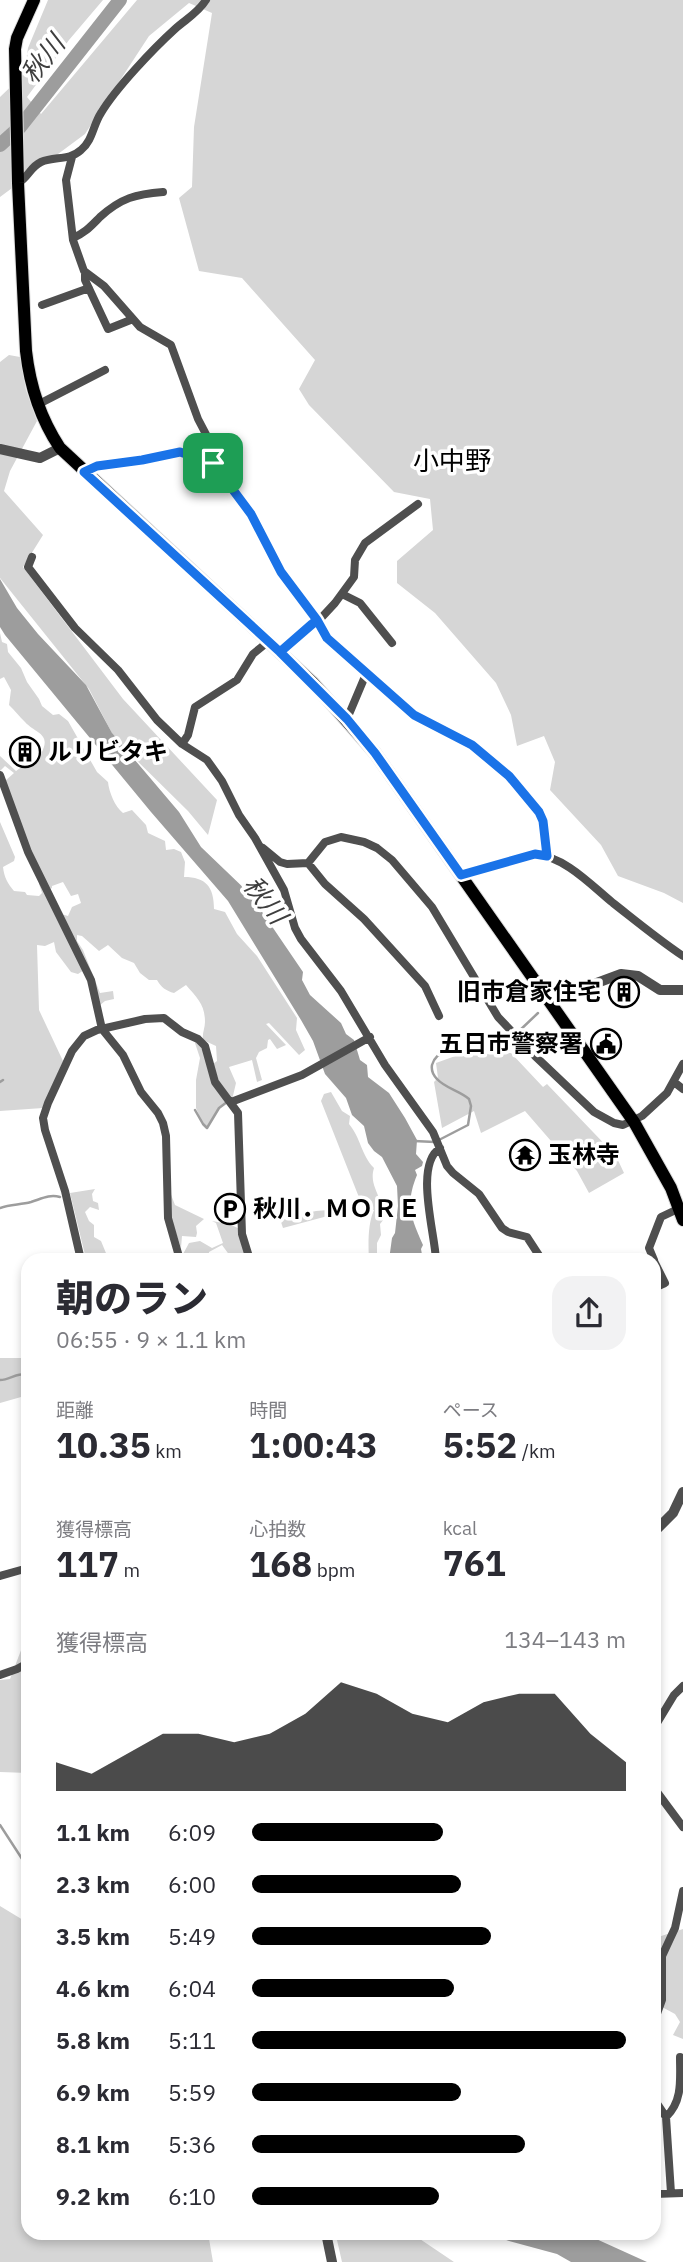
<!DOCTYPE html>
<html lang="ja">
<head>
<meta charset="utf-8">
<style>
  body { margin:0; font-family:"IBM Plex Sans","Noto Sans JP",sans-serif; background:#f2f2f3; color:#2b2b33; height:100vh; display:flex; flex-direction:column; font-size:26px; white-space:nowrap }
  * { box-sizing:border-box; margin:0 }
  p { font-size:23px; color:#7c7c81 }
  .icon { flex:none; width:38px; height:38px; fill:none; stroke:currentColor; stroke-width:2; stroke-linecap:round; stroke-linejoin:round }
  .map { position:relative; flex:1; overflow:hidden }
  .panel { position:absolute; left:21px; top:1253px; width:640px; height:987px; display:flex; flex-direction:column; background:#fff; border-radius:21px; box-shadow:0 4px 10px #0003 }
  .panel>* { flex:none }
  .pin { position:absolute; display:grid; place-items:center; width:60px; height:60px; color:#fff; margin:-30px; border-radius:14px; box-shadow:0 4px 10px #0006 }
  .round { display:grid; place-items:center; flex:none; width:74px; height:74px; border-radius:21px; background:#f2f2f3 }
  .summary { display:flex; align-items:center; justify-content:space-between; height:119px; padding:0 35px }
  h1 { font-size:38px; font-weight:800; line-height:52px }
  .metrics { display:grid; grid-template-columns:repeat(3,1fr); gap:10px; height:119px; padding:7px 35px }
  .metrics div { display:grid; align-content:center }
  .metrics b { font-size:35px; font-weight:800 }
  .metrics small { font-size:19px; font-weight:400 }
  .metrics p { font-size:19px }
  .chart { height:196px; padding:14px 35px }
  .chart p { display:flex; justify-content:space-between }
  .chart svg { width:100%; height:126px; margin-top:7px; fill:#000; opacity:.7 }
  ul { padding:0 35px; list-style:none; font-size:23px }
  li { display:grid; grid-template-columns:112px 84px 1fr; align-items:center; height:52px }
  li i { height:18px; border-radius:9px; background:#000 }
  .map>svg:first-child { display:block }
  .green { fill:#d6d6d6 }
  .water { fill:#9d9d9d }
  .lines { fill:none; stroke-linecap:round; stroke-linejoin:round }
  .stream { stroke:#9d9d9d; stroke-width:2.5 }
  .river { stroke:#9d9d9d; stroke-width:14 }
  .primary-casing { stroke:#dbdbdb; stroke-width:14 }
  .minor { stroke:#4f4f4f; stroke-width:8 }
  .tertiary { stroke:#4f4f4f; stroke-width:10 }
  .primary { stroke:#000; stroke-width:12 }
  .route-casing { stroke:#fff; stroke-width:14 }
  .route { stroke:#1a73e8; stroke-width:9 }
  .labels { text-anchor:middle; stroke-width:7; stroke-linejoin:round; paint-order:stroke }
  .poi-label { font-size:24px; font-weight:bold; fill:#000; stroke:#fff; text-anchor:start }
  .water-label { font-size:26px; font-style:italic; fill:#3e3e3e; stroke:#fff }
  .neighbourhood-label { font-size:26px; fill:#000; stroke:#fff }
</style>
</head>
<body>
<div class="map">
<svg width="683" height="2262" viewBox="0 0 683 2262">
  <rect width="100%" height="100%" fill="#fff"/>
  <path class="green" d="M48 0H103L69 40 27 97 41 114 137 0H683V903L664 893 618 876 601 845 550 790 555 762 544 736 517 746 511 715 496 683 435 613 397 583V561L433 530 430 499 394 492 309 405 299 389 315 360 242 278 199 271 179 198 192 187 194 127 212 13 189 3 149 36 85 134 0 197V97L24 74 28 48Z
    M9 355 20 357 26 390 37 421 10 471 4 491 43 535 23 567 123 699 217 800 208 835 188 811 115 739 89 689 0 578V362Z
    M0 633 2 642 7 644 8 652 21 668 27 682 39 699 42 706 53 715 59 714 68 721 97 772 108 782C109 792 115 807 123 813L132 810 146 825 148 833 165 841 166 850 174 849 181 852 185 862 184 877C206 877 214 887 214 909L225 912 237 934 257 956 297 1018 296 1030 305 1050 299 1055 269 1023 266 1024 286 1045 277 1049 270 1039 268 1040 267 1048 259 1052 256 1058 262 1080 257 1082 252 1060 229 1067 236 1083 232 1100 222 1091 213 1064 217 1061 216 1046 203 1040C202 1033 205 1028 205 1022 205 1004 197 998 186 985L174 993C166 991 161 987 157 980H149L140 973 134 963 122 958 108 945 99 951 82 936 77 935V941L83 950 100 993 113 991 114 999 105 1001 99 1006 61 914 68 916 72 907 81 903 78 894 71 896 63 882 52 886V888L48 890 30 851 5 781 14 773 5 766 0 771V756L16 771 23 766 17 755 19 754 25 761H28L36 754H41C52 733 36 734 25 722 19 716 15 711 9 705L11 690 4 677 0 679Z
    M0 822 15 857 14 861 3 867C4 877 8 884 14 891L25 892 27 895 39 896 42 893 39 884V880L84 970 78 974 71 972 56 952 54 942 45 946 37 945 39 1010 63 1061 43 1108 0 1111Z
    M194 1040 199 1042 228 1102 218 1108 207 1127 203 1125 196 1108V1080L200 1058Z
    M511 1053 543 1087 547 1084 616 1156 624 1173 589 1193 577 1171 525 1111 481 1133 474 1111 442 1128 434 1082 438 1078 436 1063 458 1055Z
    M331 1092 342 1111 350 1116 349 1124C361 1138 361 1155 374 1168 370 1181 376 1189 380 1201 382 1206 382 1213 384 1219L380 1224 381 1235 377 1243V1258L379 1260H369C368 1243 368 1223 374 1210H364L321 1101 324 1094Z
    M95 1189 92 1194 93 1201 98 1203 99 1210 90 1207 85 1212 89 1221 94 1225V1237L101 1241 108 1258 86 1259 70 1193Z
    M170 1192 175 1205 204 1219 196 1226 197 1233 196 1237 182 1236 181 1248 171 1218Z
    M353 1208 350 1210 283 1228 280 1219 316 1211Z
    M212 1221 229 1224 240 1229 248 1260H233L222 1245 209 1252 208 1260H193L182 1256 189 1243 200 1241 212 1248 223 1243 216 1223Z
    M0 1358H28V1395L0 1403Z
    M28 1632V1773L0 1772V1680L10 1679Z
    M0 1906 28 1923V2233H208L213 2262H0Z
    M683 1929V2039L673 2035 680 2022 675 2014 662 2007 655 2010V1938Z
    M353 2233H411L454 2262H342L337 2240Z"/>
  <path class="water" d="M0 579 17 608 38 634 86 685 112 733 179 812 201 847 250 894 303 972 302 980 310 995 341 1023 346 1034 354 1040 360 1060 367 1065 368 1077 389 1093 405 1118 417 1140 416 1154 423 1162 422 1166 415 1170 417 1175C405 1204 411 1218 423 1245L421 1249 423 1260H389L392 1238 395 1233 398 1206 397 1186 382 1157 374 1151 368 1143 364 1126 352 1115 346 1098 325 1074 313 1041 301 1020 228 901 151 812 5 635 0 627Z
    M460 2233H583L647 2262H571L557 2254 509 2241 490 2234 483 2233 469 2238Z"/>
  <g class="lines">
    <path class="stream" d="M517 1033 538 1013
      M0 1082 3 1080
      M195 1110 203 1124 207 1128 219 1108 227 1102
      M414 1141 435 1142 468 1125 471 1106 469 1099C460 1091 445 1088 437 1079 433 1075 431 1071 432 1065 439 1040 479 1054 496 1050 504 1049 508 1044 512 1037
      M0 1208C10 1204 20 1205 31 1202 41 1199 49 1194 60 1197
      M0 1380C11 1380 17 1371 28 1376
      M0 1825 28 1868"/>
    <path class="river" d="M0 145 20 127 120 0"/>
    <g class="primary-casing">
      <path id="primary" d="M34 0 17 38 15 49 18 183 26 351C30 387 40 418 60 448L313 683 375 753 634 1122 671 1188 683 1220"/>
    </g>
    <path class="minor" d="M72 157 66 180 73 240 84 271 104 286 140 327 171 345 198 419 209 440 213 463
      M18 183C28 178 30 167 41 162 55 156 69 161 81 150 93 140 93 125 101 113 116 88 153 49 175 29 186 19 198 13 206 0
      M73 238C86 232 90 227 100 217 121 198 136 194 163 192
      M85 272V280L108 329 133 319
      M42 305 89 288
      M37 405 105 370
      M84 472 97 466 142 460 180 452 213 463 251 514 281 572 312 611 327 638 414 715 472 745 509 776 539 812 543 821 547 856
      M32 557 28 567 75 628 118 670 157 720 182 744 207 760 222 781 239 815 255 838 284 890 295 928 301 939 341 991 385 1065 433 1132 447 1166 453 1173 479 1194 502 1228 508 1232 527 1237 542 1260
      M342 594 360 603 392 643
      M280 651 322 617 335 603 354 577 355 560 365 543 418 504
      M347 719 366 674
      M182 744 188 735 195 707 237 680 253 654 269 641
      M0 775 28 852 91 980 102 1029 123 1055 141 1092 158 1113 163 1123 166 1136 168 1218 180 1260
      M263 848 280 862 287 864 308 863 325 842 341 837 364 842 377 848 392 860 432 907 498 1017 535 1056 594 1112 614 1123 623 1125 642 1116 667 1093 683 1064
      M308 863 325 884 364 919 425 986 439 1016
      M461 875 535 854C565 857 590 884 613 903 636 921 659 940 683 956
      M674 1082 683 1089
      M231 1102 302 1075 370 1037
      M81 1260 65 1191 45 1130 43 1118 48 1103 72 1051 84 1036 97 1030 145 1019 164 1018 182 1032 198 1039 205 1046 215 1082 238 1113 242 1234 250 1260
      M436 1260C435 1233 414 1165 440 1148
      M654 1260 649 1248 661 1217 680 1208
      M654 1261 665 1283 654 1288
      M0 1576 28 1568
      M0 1675 17 1669 28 1663
      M654 1728 674 1695 683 1686
      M654 1788 683 1827
      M654 2022 662 2000V1956L675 1928 683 1891
      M654 2099 666 2117
      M671 2193 666 2117C683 2101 680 2079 680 2057
      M654 2194 683 2193"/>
    <path class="tertiary" d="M0 449 40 458 60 448
      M552 1005 567 994 621 974 638 976 660 990H683
      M654 1532 673 1513 683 1492
      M326 2233 332 2262"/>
    <use href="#primary" class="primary"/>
  </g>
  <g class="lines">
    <g class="route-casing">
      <path id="route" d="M213 463 251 514 281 572 317 620 280 652 347 719 375 753 461 875 535 854 547 856 543 821 539 812 509 776 472 745 414 715 327 638 317 620 312 624 280 652 84 472 97 466 142 460 180 452 213 463"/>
    </g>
    <use href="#route" class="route"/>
  </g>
  <defs>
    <g id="building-ring" transform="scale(1.575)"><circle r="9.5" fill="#fff" stroke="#000" stroke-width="1.5"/><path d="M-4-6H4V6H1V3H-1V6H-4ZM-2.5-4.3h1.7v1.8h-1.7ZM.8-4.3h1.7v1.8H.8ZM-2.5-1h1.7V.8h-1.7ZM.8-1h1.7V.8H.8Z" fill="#000"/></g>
    <g id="civic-ring" transform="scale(1.575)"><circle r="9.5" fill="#fff" stroke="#000" stroke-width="1.5"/><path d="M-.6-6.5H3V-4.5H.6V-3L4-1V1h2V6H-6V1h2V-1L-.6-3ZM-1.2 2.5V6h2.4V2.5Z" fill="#000"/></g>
    <g id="temple-ring" transform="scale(1.575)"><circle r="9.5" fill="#fff" stroke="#000" stroke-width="1.5"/><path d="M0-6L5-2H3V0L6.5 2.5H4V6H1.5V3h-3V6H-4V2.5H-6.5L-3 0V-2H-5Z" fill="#000"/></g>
    <g id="parking-ring" transform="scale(1.575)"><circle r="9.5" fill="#fff" stroke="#000" stroke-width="1.5"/><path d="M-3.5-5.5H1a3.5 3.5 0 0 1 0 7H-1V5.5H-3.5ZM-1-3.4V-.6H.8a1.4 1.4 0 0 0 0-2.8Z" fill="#000"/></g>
  </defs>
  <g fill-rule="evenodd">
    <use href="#building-ring" x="25" y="752"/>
    <use href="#building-ring" x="624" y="992"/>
    <use href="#civic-ring" x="606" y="1044"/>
    <use href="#temple-ring" x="525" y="1155"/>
    <use href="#parking-ring" x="230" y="1209"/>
  </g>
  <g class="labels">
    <g class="poi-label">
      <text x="48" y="760">ルリビタキ</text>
      <text x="601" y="1000" text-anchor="end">旧市倉家住宅</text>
      <text x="583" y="1052" text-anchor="end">五日市警察署</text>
      <text x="548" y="1163">玉林寺</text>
      <text x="253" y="1217">秋川．ＭＯＲＥ</text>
    </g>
    <g class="water-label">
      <text transform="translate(43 59) rotate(-52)" y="9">秋川</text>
      <text transform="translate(265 900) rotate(52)" y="9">秋川</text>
    </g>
    <g class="neighbourhood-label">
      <text x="452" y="470">小中野</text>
    </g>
  </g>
</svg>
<div class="pin" style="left:213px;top:463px;background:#1e9e55"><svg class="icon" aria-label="arrive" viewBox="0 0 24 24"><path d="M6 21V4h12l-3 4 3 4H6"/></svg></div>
<section class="panel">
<div class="summary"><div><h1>朝のラン</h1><p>06:55 · 9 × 1.1 km</p></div><a class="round"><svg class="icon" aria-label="share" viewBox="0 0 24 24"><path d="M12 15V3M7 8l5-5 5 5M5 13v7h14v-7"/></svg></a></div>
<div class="metrics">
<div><p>距離</p><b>10.35<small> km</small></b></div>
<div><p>時間</p><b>1:00:43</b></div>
<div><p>ペース</p><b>5:52<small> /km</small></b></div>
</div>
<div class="metrics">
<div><p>獲得標高</p><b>117<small> m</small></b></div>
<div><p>心拍数</p><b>168<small> bpm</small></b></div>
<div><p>kcal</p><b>761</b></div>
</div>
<div class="chart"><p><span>獲得標高</span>134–143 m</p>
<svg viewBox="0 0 160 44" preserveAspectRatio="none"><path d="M0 44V34L10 38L20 31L30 24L40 24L50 27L60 24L70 17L80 6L90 10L100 17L110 20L120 13L130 10L140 10L150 24L160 34V44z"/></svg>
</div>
<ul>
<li><b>1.1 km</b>6:09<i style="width:51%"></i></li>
<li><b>2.3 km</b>6:00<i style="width:56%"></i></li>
<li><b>3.5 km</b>5:49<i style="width:64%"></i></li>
<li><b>4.6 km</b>6:04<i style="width:54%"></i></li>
<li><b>5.8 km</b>5:11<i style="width:100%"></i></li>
<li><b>6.9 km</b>5:59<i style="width:56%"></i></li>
<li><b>8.1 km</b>5:36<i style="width:73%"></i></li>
<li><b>9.2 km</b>6:10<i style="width:50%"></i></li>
</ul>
</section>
</div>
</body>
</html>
